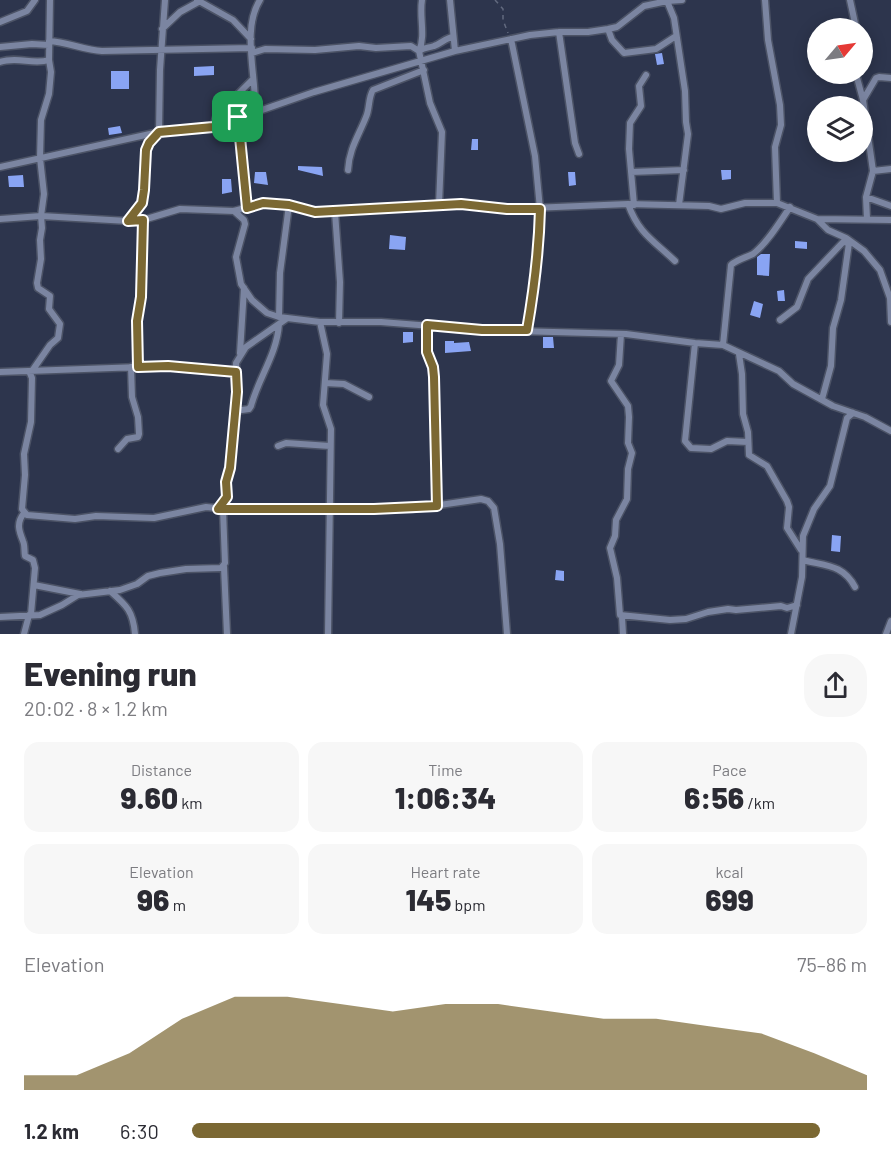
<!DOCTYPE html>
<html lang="en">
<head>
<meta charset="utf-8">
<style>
  body { margin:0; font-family:Barlow,sans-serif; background:#f7f7f7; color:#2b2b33; height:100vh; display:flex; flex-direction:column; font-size:22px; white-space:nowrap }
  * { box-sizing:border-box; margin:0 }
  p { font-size:20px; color:#7c7c81 }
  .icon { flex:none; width:33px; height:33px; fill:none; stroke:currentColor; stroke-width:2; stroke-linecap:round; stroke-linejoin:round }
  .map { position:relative; height:634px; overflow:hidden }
  .drawer { display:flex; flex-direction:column; background:#fff; flex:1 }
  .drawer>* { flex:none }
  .needle { width:39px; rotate:61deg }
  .fabs { position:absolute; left:807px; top:18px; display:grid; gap:12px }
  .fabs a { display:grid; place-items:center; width:66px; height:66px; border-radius:50%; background:#fff; box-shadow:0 3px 15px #0003; font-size:30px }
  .pin { position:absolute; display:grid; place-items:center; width:51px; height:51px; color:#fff; margin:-26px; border-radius:12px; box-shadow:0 3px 9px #0006 }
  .round { display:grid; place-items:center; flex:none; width:63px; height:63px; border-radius:24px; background:#f7f7f7 }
  .headline { display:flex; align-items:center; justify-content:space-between; height:102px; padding:0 24px }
  h1 { font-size:33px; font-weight:800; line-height:45px }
  .metrics { display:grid; grid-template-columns:repeat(3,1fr); gap:9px; height:102px; padding:6px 24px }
  .metrics div { display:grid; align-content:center; border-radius:15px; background:#f7f7f7; text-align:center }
  .metrics b { font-size:30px; font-weight:800 }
  .metrics small { font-size:16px; font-weight:400 }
  .metrics p { font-size:16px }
  .chart { height:168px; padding:12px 24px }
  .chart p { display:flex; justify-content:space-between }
  .chart svg { width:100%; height:108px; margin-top:6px; fill:#7b6833; opacity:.7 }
  ul { padding:0 24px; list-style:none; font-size:20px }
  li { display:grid; grid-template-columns:96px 72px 1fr; align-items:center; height:45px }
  li i { height:15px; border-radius:8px; background:#7b6833 }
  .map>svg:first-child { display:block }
  .building { fill:#89a4f3 }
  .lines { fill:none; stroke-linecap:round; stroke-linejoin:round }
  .street-casing { stroke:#4c5366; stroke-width:9 }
  .path { stroke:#626a7f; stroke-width:1.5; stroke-dasharray:4.5 4.5; stroke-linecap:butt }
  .street { stroke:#7b85a1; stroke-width:6 }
  .route-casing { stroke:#fff; stroke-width:12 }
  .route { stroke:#7b6833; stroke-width:8 }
</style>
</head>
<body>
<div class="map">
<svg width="891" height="634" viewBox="0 0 891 634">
  <rect width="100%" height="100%" fill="#2d354d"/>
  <path class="building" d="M662 53 664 64 657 65 655 54Z
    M214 66V75L194 76V67Z
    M111 71H129V89H111Z
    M120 126 122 133 109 135 108 128Z
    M472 139H478V150H471Z
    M298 166 322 167 323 176 298 170Z
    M721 170H731V179L722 180Z
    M255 172H266L268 185 254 183Z
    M568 172H575L576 185 569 186Z
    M23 175 24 187H9L8 176Z
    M222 179H231L232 192 222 194Z
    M390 235 406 237 405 250 389 249Z
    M795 241 807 242V249L795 248Z
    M761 254H770L769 276 757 275V257Z
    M784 290 785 301H778L777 291Z
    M754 301 763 304 760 318 750 315Z
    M403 332H413V342L403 343Z
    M543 337H553L554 348H543Z
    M445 341H454V343L469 342 471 351 445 353Z
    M832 535 841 536 840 552 831 551Z
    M556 570 564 571V581L555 580Z"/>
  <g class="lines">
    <g class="street-casing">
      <path id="street" d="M197 0 233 20 251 39
        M450 0 455 51
        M765 0 768 40 780 105 781 125 775 147 777 203
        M850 0 856 28
        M667 1 674 18 685 91 686 122 688 134 679 205
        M0 22 27 11 35 0
        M162 29 180 12 200 1
        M608 29 612 40 624 53 656 49 676 36
        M559 32 575 143 579 154
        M511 39 535 156 540 209 538 251 534 269 536 282 527 330
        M49 41C67 42 84 50 102 51L252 48
        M0 47 32 44 49 45
        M419 51C426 35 419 17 422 0
        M419 51C425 47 428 48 434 46 441 44 445 38 453 37
        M252 53 265 49 315 50 359 46 376 48 411 46 419 51 430 103 442 132 439 205
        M0 62C17 56 33 65 49 60
        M856 74 863 100 873 171 866 197 867 219
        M863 100 876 78 879 77 891 78
        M255 112C257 78 241 30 260 0
        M238 117 247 208
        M213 127 218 111 222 105 235 97 252 80
        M0 167 159 132 213 127 314 92 455 51 530 35 559 32H588L608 29 617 27 644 6 667 1 682 0
        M348 170C349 149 359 135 366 117 370 108 368 98 373 90L424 70
        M873 171 891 169
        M631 172 684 170
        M866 197 891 206
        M628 204C639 234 653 240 675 261
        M634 205 629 149 630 123 641 106 639 86 646 75
        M234 211 244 220 245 224 236 257 241 284 252 300 267 313 279 317 320 322H381L482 330 626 334 695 343 723 345 779 371 793 384 833 406 865 417 891 431
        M335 212 340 282 339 323
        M0 219 41 216 128 221 143 220 180 209 234 211 263 203 289 205 315 212 461 205 507 209 628 204 709 206 721 209 745 203H777L817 219 828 230 846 238 864 251 880 270 890 298 891 322
        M817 219 891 220
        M129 220 142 203 146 150 149 143 159 132 160 70 165 0
        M279 317 280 273 289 205
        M780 320 797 307 808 279 846 239
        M320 322 327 354 323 405 331 429 328 634
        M427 325V352L433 367 434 377 437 506
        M621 334 619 365 611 381 628 406 629 417 628 443 632 453 628 469 627 499 616 520 615 536 610 548 617 578 620 615 670 620 686 619 708 612 728 609 736 610 781 606 787 608 797 605
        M695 343 685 441 691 448 711 449 727 441 748 442
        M723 345 731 265C738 259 745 258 753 254 767 243 780 222 790 207
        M240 353 244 288
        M739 354 742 374 743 414 748 432 749 455 767 466 787 501 789 507 787 528 801 550
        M138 367 137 321 141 297 143 220
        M29 371 32 378 31 422 24 454 25 475 22 509 27 515 75 519 96 516 154 518 206 507 226 509H412L481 499 488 501 494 508 500 544 507 634
        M32 371 50 345 58 338 60 324 49 309 50 296 38 288 37 283 41 259 40 240 42 228 41 216 44 194 40 158 41 120 49 94 51 72 49 60 50 0
        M0 372 168 366 235 372
        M325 383 344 384 369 397
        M822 399 831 366 833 328 841 300 849 243 844 242
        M235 411 249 409 251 406C259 377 277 354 279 324
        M278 446 286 443 330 446
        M118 449 127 439 138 437 139 434 138 417 132 397 131 367
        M226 509V482L229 468 237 392 236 363 246 347 286 319
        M24 513C16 523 19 531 23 541 25 545 24 551 25 556L33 560 35 568 31 614
        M803 560C825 566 843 564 855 587
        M224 567 227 634
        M34 585 80 594
        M110 591C127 606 133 611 135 634
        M0 617 40 615 62 605 78 595 120 590 137 584 148 576 160 573 186 569 221 568 225 563 223 509
        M622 617 623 634
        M24 634 29 615
        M791 634 802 577 803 536 814 509 830 486 847 418 853 413
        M886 634 891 621"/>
    </g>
    <path class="path" d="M495 0 503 9V20L508 33"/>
    <use href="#street" class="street"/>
  </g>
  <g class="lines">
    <g class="route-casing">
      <path id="route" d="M238 117 247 208 263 203 289 205 315 212 461 204 507 209H540C539 250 534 290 527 330H482L427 325V352L433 367 434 377 437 506 374 509H218L227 497 226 482 230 468 237 392 236 372 168 366 138 367 137 321 141 297 143 220 128 221 142 203 144 190 146 150 149 143 159 132 213 127Z"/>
    </g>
    <use href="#route" class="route"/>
  </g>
</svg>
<div class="fabs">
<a><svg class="needle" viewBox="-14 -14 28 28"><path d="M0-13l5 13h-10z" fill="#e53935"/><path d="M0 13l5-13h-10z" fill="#7c7c81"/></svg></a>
<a><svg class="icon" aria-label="layers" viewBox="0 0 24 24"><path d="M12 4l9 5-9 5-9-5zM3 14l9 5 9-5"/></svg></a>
</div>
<div class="pin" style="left:238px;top:117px;background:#1e9e55"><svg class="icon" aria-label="arrive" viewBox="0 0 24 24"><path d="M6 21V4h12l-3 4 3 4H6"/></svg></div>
</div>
<section class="drawer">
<div class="headline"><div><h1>Evening run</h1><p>20:02 · 8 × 1.2 km</p></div><a class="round"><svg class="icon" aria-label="share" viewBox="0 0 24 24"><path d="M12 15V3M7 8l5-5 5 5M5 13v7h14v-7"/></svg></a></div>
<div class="metrics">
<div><p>Distance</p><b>9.60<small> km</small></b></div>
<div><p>Time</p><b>1:06:34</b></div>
<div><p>Pace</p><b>6:56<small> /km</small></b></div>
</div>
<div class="metrics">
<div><p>Elevation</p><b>96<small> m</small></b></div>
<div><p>Heart rate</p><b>145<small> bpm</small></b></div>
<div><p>kcal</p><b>699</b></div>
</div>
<div class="chart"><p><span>Elevation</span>75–86 m</p>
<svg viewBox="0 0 160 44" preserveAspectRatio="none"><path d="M0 44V38L10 38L20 29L30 15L40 6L50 6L60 9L70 12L80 9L90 9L100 12L110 15L120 15L130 18L140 21L150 29L160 38V44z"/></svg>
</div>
<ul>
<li><b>1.2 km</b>6:30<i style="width:93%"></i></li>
</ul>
</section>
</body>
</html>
